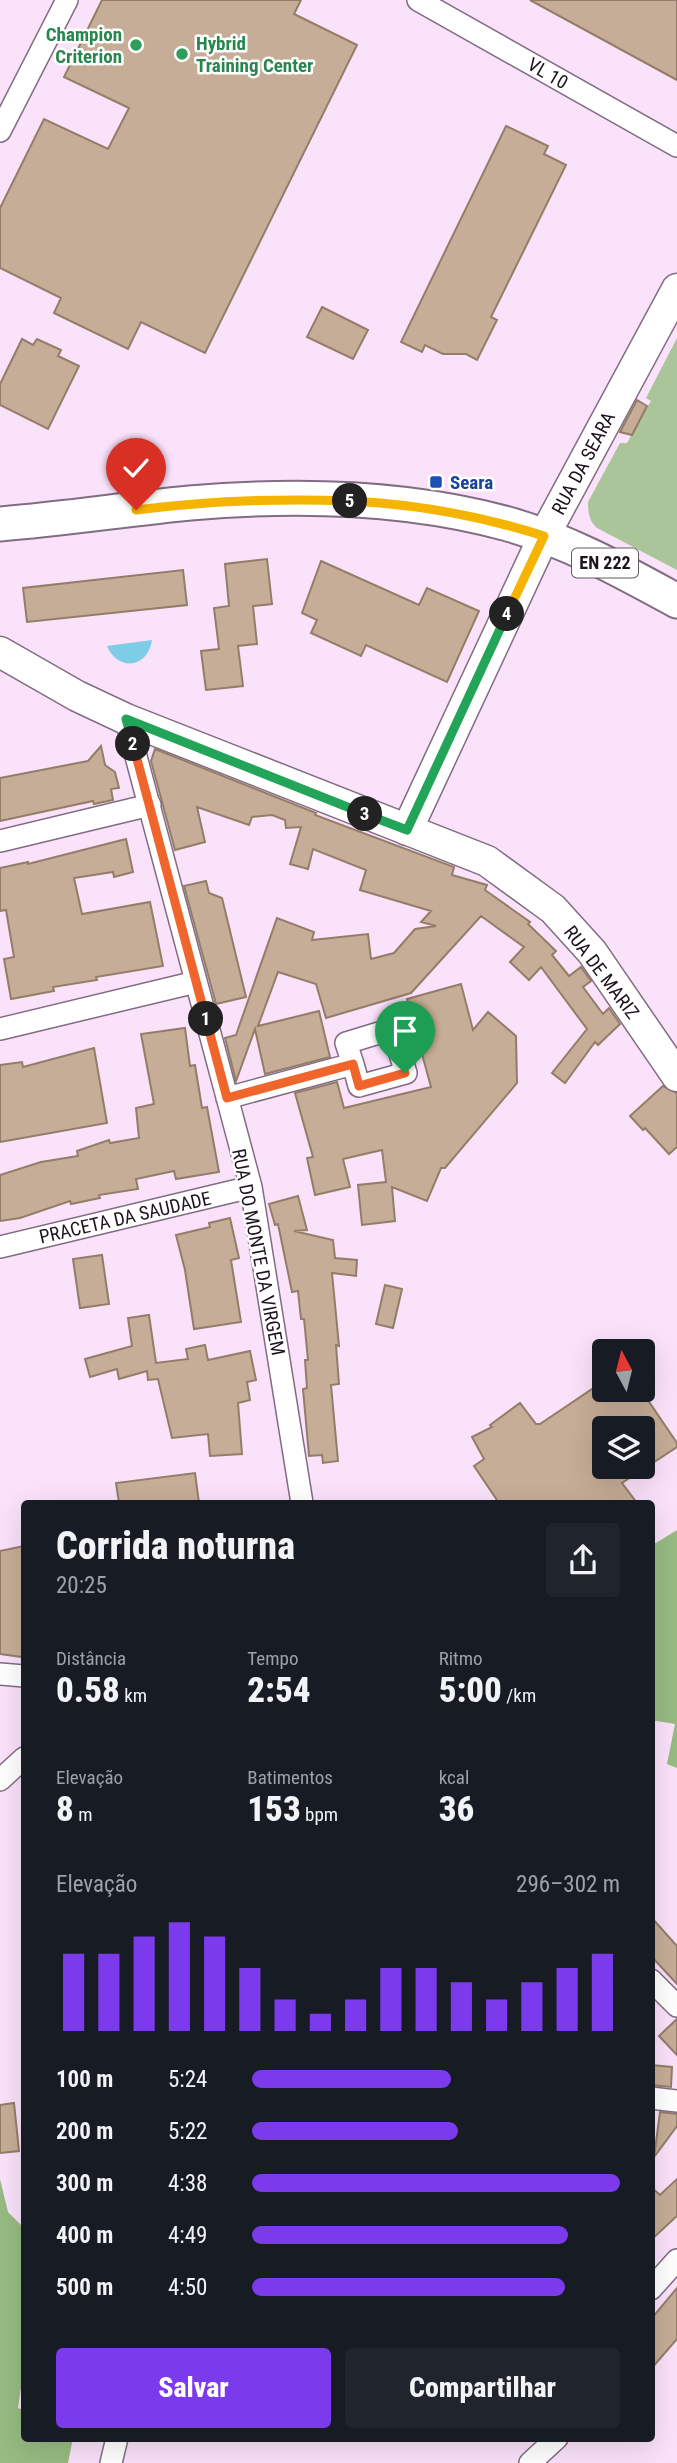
<!DOCTYPE html>
<html lang="pt">
<head>
<meta charset="utf-8">
<style>
  body { margin:0; font-family:"Roboto Condensed",sans-serif; background:#20242c; color:#f1f3f6; height:100vh; display:flex; flex-direction:column; font-size:26px; white-space:nowrap }
  * { box-sizing:border-box; margin:0 }
  p { font-size:23px; color:#9ea1a6 }
  .icon { flex:none; width:38px; height:38px; fill:none; stroke:currentColor; stroke-width:2; stroke-linecap:round; stroke-linejoin:round }
  .map { position:relative; flex:1; overflow:hidden }
  .sheet { position:absolute; left:21px; top:1500px; width:634px; height:942px; display:flex; flex-direction:column; background:#171b24; border-radius:7px; box-shadow:0 7px 28px #0002 }
  .sheet>* { flex:none }
  .needle { width:46px; rotate:353deg }
  .tools { position:absolute; left:592px; top:1339px; display:grid; gap:14px }
  .tools a { display:grid; place-items:center; width:63px; height:63px; border-radius:7px; background:#171b24; box-shadow:0 7px 28px #0002; font-size:35px }
  .pin { position:absolute; display:grid; place-items:center; width:60px; height:60px; color:#fff; margin:-72px -30px; border-radius:50% 50% 50% 0; rotate:-45deg; box-shadow:0 0 7px #0007 }
  .pin .icon { rotate:45deg }
  .km { position:absolute; width:35px; height:35px; margin:-18px; border-radius:50%; background:#222; color:#fff; font-size:19px; line-height:35px; text-align:center }
  .round { display:grid; place-items:center; flex:none; width:74px; height:74px; border-radius:7px; background:#20242c }
  .headline { display:flex; align-items:center; justify-content:space-between; height:119px; padding:0 35px }
  h1 { font-size:38px; font-weight:800; line-height:52px }
  .metrics { display:grid; grid-template-columns:repeat(3,1fr); gap:10px; height:119px; padding:7px 35px }
  .metrics div { display:grid; align-content:center }
  .metrics b { font-size:35px; font-weight:800 }
  .metrics small { font-size:19px; font-weight:400 }
  .metrics p { font-size:19px }
  .chart { height:196px; padding:14px 35px }
  .chart p { display:flex; justify-content:space-between }
  .chart svg { width:100%; height:126px; margin-top:7px; stroke:#7c3aed; stroke-width:6 }
  .primary-button { display:flex; gap:14px; margin-top:auto; padding:14px 35px }
  .primary-button a { flex:1; height:80px; border-radius:7px; background:#7c3aed; color:#fff; font-size:28px; font-weight:800; line-height:80px; text-align:center }
  .primary-button a+a { background:#20242c; color:#f1f3f6 }
  ul { padding:0 35px; list-style:none; font-size:23px }
  li { display:grid; grid-template-columns:112px 84px 1fr; align-items:center; height:52px }
  li i { height:18px; border-radius:9px; background:#7c3aed }
  .map>svg:first-child { display:block }
  .green { fill:#aac59a }
  .forest { fill:#97bb83 }
  .water { fill:#7ecde7 }
  .building { fill:#c6ad97; stroke:#947d68; stroke-width:2; fill-rule:evenodd }
  .lines { fill:none; stroke-linecap:round; stroke-linejoin:round }
  .street-casing { stroke:#816c82; stroke-width:24 }
  .secondary-casing { stroke:#816c82; stroke-width:33 }
  .primary-casing { stroke:#816c82; stroke-width:37 }
  .street { stroke:#fff; stroke-width:21 }
  .secondary { stroke:#fff; stroke-width:30 }
  .primary { stroke:#fff; stroke-width:33 }
  .split-1-casing { stroke:#fff; stroke-width:14 }
  .split-2-casing { stroke:#fff; stroke-width:14 }
  .split-3-casing { stroke:#fff; stroke-width:14 }
  .split-4-casing { stroke:#fff; stroke-width:14 }
  .split-5-casing { stroke:#fff; stroke-width:14 }
  .split-6-casing { stroke:#fff; stroke-width:14 }
  .split-1 { stroke:#f0652b; stroke-width:9 }
  .split-2 { stroke:#f0652b; stroke-width:9 }
  .split-3 { stroke:#22a559; stroke-width:9 }
  .split-4 { stroke:#22a559; stroke-width:9 }
  .split-5 { stroke:#f5b400; stroke-width:9 }
  .split-6 { stroke:#f5b400; stroke-width:9 }
  .leisure-dot { fill:#2e9e5b; stroke:#fff; stroke-width:2.5 }
  .transit-dot { fill:#1a4fb4; stroke:#fff; stroke-width:2.5 }
  .labels { text-anchor:middle; stroke-width:5; stroke-linejoin:round; paint-order:stroke }
  .shield { fill:#fff; stroke:#605a60; stroke-width:2 }
  .shield-label { font-size:18px; font-weight:bold; fill:#1c131c }
  .leisure-label { font-size:19px; font-weight:bold; fill:#27864d; stroke:#fff; text-anchor:end }
  .street-label { font-size:19px; fill:#1c131c; stroke:#fff }
  .transit-label { font-size:19px; font-weight:bold; fill:#164399; stroke:#fff; text-anchor:start }
</style>
</head>
<body>
<div class="map">
<svg width="677" height="2463" viewBox="0 0 677 2463">
  <rect width="100%" height="100%" fill="#fae2fa"/>
  <path class="green" d="M677 338V570L597 528C589 521 588 512 588 502L620 443H627L648 406 651 401 646 398Z"/>
  <path class="forest" d="M677 1530V1768L667 1764 675 1724 651 1720V1546Z
    M0 2179 8 2212 24 2228V2367L18 2408 24 2410V2438H73L68 2463H0Z"/>
  <path class="water" d="M152 640C148 668 118 672 107 646Z"/>
  <path class="building" d="M102 0H301L294 14 357 45 205 353 141 322 128 349 54 313 61 298 0 268V208L44 119 108 149 129 108 64 77Z
    M530 0H677V80Z
    M506 126 548 146 544 154 566 165 491 317 497 320 477 360 466 354H443L425 345 422 352 401 342Z
    M322 307 368 330 353 359 307 337Z
    M22 339 33 345 37 339 61 350 58 356 79 366 48 429 0 405V384Z
    M637 400 647 406 632 435 620 432Z
    M267 559 272 604 253 606 257 644 238 646 243 686 206 690 201 651 219 649 214 608 229 606 225 564Z
    M321 561 419 605 427 588 479 611 447 682 366 645 361 656 311 633 317 620 302 613Z
    M183 570 187 605 27 622 23 588Z
    M101 746 105 765 115 772 119 788 111 789 113 800 94 804 93 801 0 821V778L88 761Z
    M155 749 316 813 315 815 454 867 452 875 487 885 485 890 530 922 528 924 556 951 552 955 569 976 581 967 591 981 583 987 603 1014 609 1008 620 1024 598 1045 595 1042 565 1083 552 1073 587 1029 541 967 529 980 510 962 524 947 481 916 411 993 326 1018 316 984 278 972 258 1026 319 1011 330 1057 265 1074 255 1029 236 1081 225 1038 236 1035 277 918 314 932 312 940 368 934 371 959 394 953 415 929 436 926 421 922 431 911 360 890 366 870 313 849 308 869 290 864 301 827 286 828 285 820 272 815 252 817 249 825 197 807 205 842 175 850 151 761Z
    M126 839 133 872 114 877 113 872 74 878 82 914 150 902 163 966 96 977 97 980 53 987 54 991 11 999 4 959 14 957 6 910 0 911V868L28 862V864Z
    M206 881 209 893 222 898 246 997 216 1004 184 886Z
    M461 984 473 1030 488 1012 516 1036 517 1083 445 1168H441L427 1201 392 1187 395 1221 362 1225 358 1185 386 1182 382 1150 343 1159 350 1187 315 1195 307 1158 313 1157 295 1093 337 1082 344 1108 431 1087 407 999Z
    M185 1028 190 1066 195 1065 202 1108 207 1107 219 1172 176 1179 174 1171 136 1179 138 1189 99 1195 100 1198 71 1204 70 1201 20 1218 0 1221V1175L41 1162 78 1156 77 1151 109 1140 110 1143 139 1138 136 1108 154 1104 141 1034Z
    M94 1048 107 1123 0 1142V1065L22 1062 23 1067Z
    M663 1086 677 1093V1147L669 1154 645 1128 643 1130 630 1116Z
    M298 1196 307 1230 294 1231 333 1240 335 1258 357 1260 356 1276 332 1273 339 1346 336 1345 339 1384 331 1385 338 1461 323 1463 322 1455 309 1456 303 1389 307 1388 305 1360H308L304 1319H301L298 1291 292 1292 278 1224 275 1225 269 1204Z
    M230 1218 239 1258 231 1260 241 1322 194 1329 185 1270 176 1235 210 1227 209 1223Z
    M102 1255 109 1304 80 1308 73 1259Z
    M385 1285 402 1289 393 1328 376 1324Z
    M149 1315 156 1363 188 1359 186 1349 205 1345 208 1360 250 1351 256 1380 247 1382 250 1400 238 1403 242 1454 210 1456 208 1434 172 1438 158 1379 148 1380 147 1371 119 1379 117 1369 90 1377 85 1359 132 1346 128 1318Z
    M604 1381V1390H641L677 1443V1447L622 1483 637 1503H499L474 1466 484 1459 472 1437 492 1427 490 1425 520 1403 536 1424H540ZM604 1428H642V1466H604Z
    M195 1473 199 1503H119L116 1483Z
    M24 1546 22 1657 0 1654V1551Z
    M651 1917 677 1946V1984L651 1956Z
    M677 2019V2055L659 2036Z
    M651 2065 672 2067 671 2087 651 2085Z
    M14 2103 19 2151 0 2153V2105Z
    M660 2112 677 2114V2126L654 2157Z
    M677 2179V2216L651 2240V2187L660 2195Z
    M677 2288V2339L651 2369V2319Z"/>
  <g class="lines">
    <g class="street-casing">
      <path id="street" d="M418 0 677 146
        M0 131 67 0
        M126 719 251 1187 302 1503
        M0 841 150 805
        M0 1029 196 982
        M227 1098 353 1064 359 1086 406 1073 392 1029 346 1043 353 1064
        M0 1247 251 1187
        M0 1674 24 1676
        M0 1780 24 1758
        M651 1980 677 2006
        M651 2098 677 2101
        M651 2289 677 2260
        M111 2463 117 2438
        M530 2463 557 2438"/>
    </g>
    <g class="secondary-casing">
      <path id="secondary" d="M0 652 77 696 126 719 487 861 553 909 592 952 677 1076
        M407 830 544 536 677 289"/>
    </g>
    <g class="primary-casing">
      <path id="primary" d="M0 524C64 519 127 509 190 503 295 494 406 496 508 524 568 541 622 571 677 601"/>
    </g>
    <use href="#street" class="street"/>
    <use href="#secondary" class="secondary"/>
    <use href="#primary" class="primary"/>
  </g>
  <g class="lines">
    <g class="split-1-casing">
      <path id="split-1" d="M206 1019 227 1098 353 1064 359 1086 405 1073"/>
    </g>
    <g class="split-2-casing">
      <path id="split-2" d="M133 744 206 1019"/>
    </g>
    <g class="split-3-casing">
      <path id="split-3" d="M133 744 126 719 365 814"/>
    </g>
    <g class="split-4-casing">
      <path id="split-4" d="M365 814 407 830 507 614"/>
    </g>
    <g class="split-5-casing">
      <path id="split-5" d="M350 501C416 504 481 516 544 536L507 614"/>
    </g>
    <g class="split-6-casing">
      <path id="split-6" d="M136 510C208 501 278 498 350 501"/>
    </g>
    <use href="#split-1" class="split-1"/>
    <use href="#split-2" class="split-2"/>
    <use href="#split-3" class="split-3"/>
    <use href="#split-4" class="split-4"/>
    <use href="#split-5" class="split-5"/>
    <use href="#split-6" class="split-6"/>
  </g>
  <g class="leisure-dot">
    <circle cx="136" cy="45" r="7"/>
    <circle cx="182" cy="54" r="7"/>
  </g>
  <rect class="transit-dot" x="429" y="475" width="14" height="14" rx="3.5"/>
  <g class="labels">
    <rect class="shield" x="572" y="548.5" width="66" height="29" rx="5"/>
    <g class="shield-label">
      <text x="605" y="569">EN 222</text>
    </g>
    <g class="leisure-label">
      <text x="122" y="41">Champion<tspan x="122" dy="22">Criterion</tspan></text>
      <text x="196" y="50" text-anchor="start">Hybrid<tspan x="196" dy="22">Training Center</tspan></text>
    </g>
    <g class="street-label">
      <text transform="translate(548 73) rotate(30)" y="7">VL 10</text>
      <text transform="translate(583 463) rotate(-62)" y="7">RUA DA SEARA</text>
      <text transform="translate(602 972) rotate(53)" y="7">RUA DE MARIZ</text>
      <text transform="translate(125 1217) rotate(-13)" y="7">PRACETA DA SAUDADE</text>
      <text transform="translate(259 1252) rotate(79)" y="7">RUA DO MONTE DA VIRGEM</text>
    </g>
    <g class="transit-label">
      <text x="450" y="489">Seara</text>
    </g>
  </g>
</svg>
<div class="tools">
<a><svg class="needle" viewBox="-14 -14 28 28"><path d="M0-13l5 13h-10z" fill="#e53935"/><path d="M0 13l5-13h-10z" fill="#9ea1a6"/></svg></a>
<a><svg class="icon" aria-label="layers" viewBox="0 0 24 24"><path d="M12 4l9 5-9 5-9-5zM3 14l9 5 9-5"/></svg></a>
</div>
<div class="pin" style="left:405px;top:1073px;background:#1e9e55"><svg class="icon" aria-label="arrive" viewBox="0 0 24 24"><path d="M6 21V4h12l-3 4 3 4H6"/></svg></div>
<div class="pin" style="left:136px;top:510px;background:#d93025"><svg class="icon" aria-label="check" viewBox="0 0 24 24"><path d="M5 12l5 5 9-10"/></svg></div>
<b class="km" style="left:206px;top:1019px">1</b>
<b class="km" style="left:133px;top:744px">2</b>
<b class="km" style="left:365px;top:814px">3</b>
<b class="km" style="left:507px;top:614px">4</b>
<b class="km" style="left:350px;top:501px">5</b>
<section class="sheet">
<div class="headline"><div><h1>Corrida noturna</h1><p>20:25</p></div><a class="round"><svg class="icon" aria-label="share" viewBox="0 0 24 24"><path d="M12 15V3M7 8l5-5 5 5M5 13v7h14v-7"/></svg></a></div>
<div class="metrics">
<div><p>Distância</p><b>0.58<small> km</small></b></div>
<div><p>Tempo</p><b>2:54</b></div>
<div><p>Ritmo</p><b>5:00<small> /km</small></b></div>
</div>
<div class="metrics">
<div><p>Elevação</p><b>8<small> m</small></b></div>
<div><p>Batimentos</p><b>153<small> bpm</small></b></div>
<div><p>kcal</p><b>36</b></div>
</div>
<div class="chart"><p><span>Elevação</span>296–302 m</p>
<svg viewBox="0 0 160 44" preserveAspectRatio="none"><path d="M5 44V17M15 44V17M25 44V11M35 44V6M45 44V11M55 44V22M65 44V33M75 44V38M85 44V33M95 44V22M105 44V22M115 44V27M125 44V33M135 44V27M145 44V22M155 44V17"/></svg>
</div>
<ul>
<li><b>100 m</b>5:24<i style="width:54%"></i></li>
<li><b>200 m</b>5:22<i style="width:56%"></i></li>
<li><b>300 m</b>4:38<i style="width:100%"></i></li>
<li><b>400 m</b>4:49<i style="width:86%"></i></li>
<li><b>500 m</b>4:50<i style="width:85%"></i></li>
</ul>
<div class="primary-button"><a>Salvar</a><a>Compartilhar</a></div>
</section>
</div>
</body>
</html>
